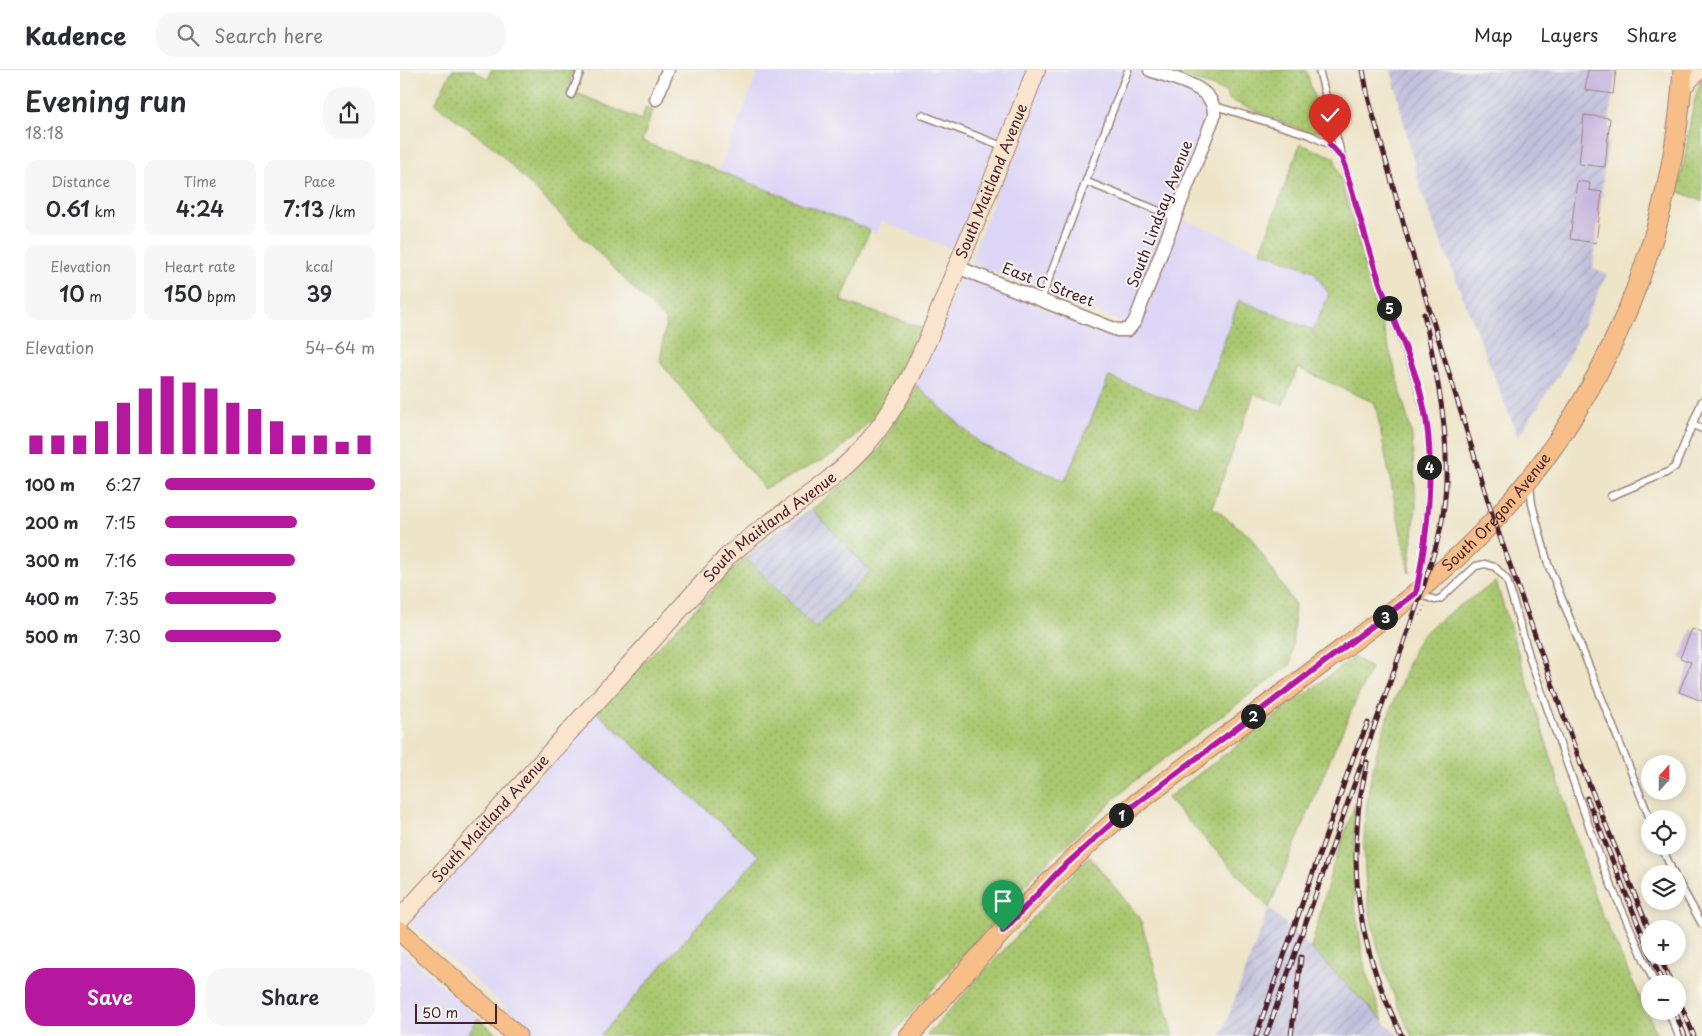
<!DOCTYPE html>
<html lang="en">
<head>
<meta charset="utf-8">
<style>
  body { margin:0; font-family:"Playpen Sans",sans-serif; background:#f7f7f7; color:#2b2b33; height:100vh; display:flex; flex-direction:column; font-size:19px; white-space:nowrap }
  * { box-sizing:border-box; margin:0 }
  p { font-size:16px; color:#7c7c81 }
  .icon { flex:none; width:28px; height:28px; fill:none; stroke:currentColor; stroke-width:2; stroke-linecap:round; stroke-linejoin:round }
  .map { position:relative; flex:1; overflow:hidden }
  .details { display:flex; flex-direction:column; background:#fff; width:400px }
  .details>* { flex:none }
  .needle { width:32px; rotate:21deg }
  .tools { position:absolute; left:1241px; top:685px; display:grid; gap:10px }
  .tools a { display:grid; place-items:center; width:45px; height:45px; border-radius:50%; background:#fff; box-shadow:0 2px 12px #0003; font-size:25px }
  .scale { position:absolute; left:15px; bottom:12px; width:82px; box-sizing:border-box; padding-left:5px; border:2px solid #4a1f2b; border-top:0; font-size:14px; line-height:18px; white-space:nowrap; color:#4a1f2b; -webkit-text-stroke:4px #f6f6f2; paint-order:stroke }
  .pin { position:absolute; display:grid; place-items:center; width:42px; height:42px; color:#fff; margin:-51px -21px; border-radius:50% 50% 50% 0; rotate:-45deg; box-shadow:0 0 5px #0007 }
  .pin .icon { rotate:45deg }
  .km { position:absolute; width:25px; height:25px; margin:-12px; border-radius:50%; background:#222; color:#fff; font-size:14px; line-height:25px; text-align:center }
  .round { display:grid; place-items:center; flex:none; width:52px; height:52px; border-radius:20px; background:#f7f7f7 }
  .head { display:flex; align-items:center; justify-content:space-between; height:85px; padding:0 25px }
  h1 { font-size:28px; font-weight:600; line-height:38px }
  .figures { display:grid; grid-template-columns:repeat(3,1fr); gap:8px; height:85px; padding:5px 25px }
  .figures div { display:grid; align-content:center; border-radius:12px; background:#f7f7f7; text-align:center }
  .figures b { font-size:21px; font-weight:600 }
  .figures small { font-size:14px; font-weight:400 }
  .figures p { font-size:14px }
  .chart { height:140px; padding:10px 25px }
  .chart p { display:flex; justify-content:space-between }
  .chart svg { width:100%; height:90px; margin-top:5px; stroke:#b5179e; stroke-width:6 }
  .primary-button { display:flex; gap:10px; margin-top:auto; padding:10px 25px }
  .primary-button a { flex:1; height:58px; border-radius:20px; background:#b5179e; color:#fff; font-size:20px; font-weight:600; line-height:58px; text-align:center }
  .primary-button a+a { background:#f7f7f7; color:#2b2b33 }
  ul { padding:0 25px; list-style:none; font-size:16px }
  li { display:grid; grid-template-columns:80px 60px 1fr; align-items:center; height:38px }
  li i { height:12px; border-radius:6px; background:#b5179e }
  header { display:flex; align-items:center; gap:30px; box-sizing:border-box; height:70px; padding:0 25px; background:#fff; border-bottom:1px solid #e1e1e2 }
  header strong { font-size:24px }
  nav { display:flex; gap:28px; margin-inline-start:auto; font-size:18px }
  .search { width:350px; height:45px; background:#f7f7f7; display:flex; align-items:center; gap:12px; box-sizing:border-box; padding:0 18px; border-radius:20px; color:#7c7c81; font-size:19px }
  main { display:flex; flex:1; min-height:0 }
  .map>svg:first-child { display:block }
  .built { fill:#ddd5f6 }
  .industrial { fill:url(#industrial-furrows) }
  .grass { fill:url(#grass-dots); stroke:#7a744e }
  .building { fill:#c4b2dc }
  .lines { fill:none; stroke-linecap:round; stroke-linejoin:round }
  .lane-casing { stroke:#9c827a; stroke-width:9 }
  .street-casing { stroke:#9c827a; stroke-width:15 }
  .secondary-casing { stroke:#9c827a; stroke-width:20 }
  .primary-casing { stroke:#9c827a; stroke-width:21 }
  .path { stroke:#9c827a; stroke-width:2; stroke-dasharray:1 4; stroke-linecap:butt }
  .lane { stroke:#fff; stroke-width:6 }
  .street { stroke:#fff; stroke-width:12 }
  .secondary { stroke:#fce5cf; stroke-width:18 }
  .primary { stroke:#f7be87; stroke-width:19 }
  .rail-casing { stroke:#4a1f2b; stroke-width:5 }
  .rail { stroke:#f6f6f2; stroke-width:3; stroke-dasharray:9; stroke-linecap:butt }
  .route-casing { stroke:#fff; stroke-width:10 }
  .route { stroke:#b5179e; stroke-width:6 }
  .labels { text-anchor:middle; stroke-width:4; stroke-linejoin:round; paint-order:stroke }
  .street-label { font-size:15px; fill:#4a1f2b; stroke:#f6f6f2 }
</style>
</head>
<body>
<header>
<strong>Kadence</strong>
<div class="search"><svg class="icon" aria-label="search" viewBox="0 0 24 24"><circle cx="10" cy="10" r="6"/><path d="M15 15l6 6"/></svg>Search here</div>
<nav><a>Map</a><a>Layers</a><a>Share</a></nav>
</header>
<main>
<section class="details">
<div class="head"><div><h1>Evening run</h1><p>18:18</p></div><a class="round"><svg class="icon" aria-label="share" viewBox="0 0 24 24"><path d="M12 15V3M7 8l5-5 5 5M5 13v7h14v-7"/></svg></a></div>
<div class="figures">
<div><p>Distance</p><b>0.61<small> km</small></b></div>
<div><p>Time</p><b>4:24</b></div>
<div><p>Pace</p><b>7:13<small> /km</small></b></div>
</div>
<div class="figures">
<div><p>Elevation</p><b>10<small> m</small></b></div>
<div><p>Heart rate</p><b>150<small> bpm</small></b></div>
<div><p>kcal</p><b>39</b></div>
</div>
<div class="chart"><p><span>Elevation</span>54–64 m</p>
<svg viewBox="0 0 160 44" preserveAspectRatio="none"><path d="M5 44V35M15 44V35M25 44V35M35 44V28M45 44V19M55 44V12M65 44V6M75 44V9M85 44V12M95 44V19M105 44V22M115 44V28M125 44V35M135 44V35M145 44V38M155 44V35"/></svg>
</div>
<ul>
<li><b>100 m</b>6:27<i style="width:100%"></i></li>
<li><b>200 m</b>7:15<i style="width:63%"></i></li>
<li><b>300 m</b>7:16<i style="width:62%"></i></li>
<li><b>400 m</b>7:35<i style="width:53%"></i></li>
<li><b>500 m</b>7:30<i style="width:55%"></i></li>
</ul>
<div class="primary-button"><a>Save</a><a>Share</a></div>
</section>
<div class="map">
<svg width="1302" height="966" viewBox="0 0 1302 966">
  <defs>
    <pattern id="industrial-furrows" width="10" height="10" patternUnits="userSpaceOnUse" patternTransform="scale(1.25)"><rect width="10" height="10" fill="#c2c1dc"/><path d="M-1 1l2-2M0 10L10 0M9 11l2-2" fill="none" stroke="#a8a5bd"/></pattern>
    <pattern id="grass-dots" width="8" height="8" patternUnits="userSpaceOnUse" patternTransform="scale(1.25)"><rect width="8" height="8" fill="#a9c870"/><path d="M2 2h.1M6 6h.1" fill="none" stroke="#93ab61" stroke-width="1.8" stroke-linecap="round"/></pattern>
  </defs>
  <rect width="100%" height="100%" fill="#f6f6f2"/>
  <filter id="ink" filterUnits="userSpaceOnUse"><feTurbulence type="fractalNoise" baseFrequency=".02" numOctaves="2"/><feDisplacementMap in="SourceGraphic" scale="10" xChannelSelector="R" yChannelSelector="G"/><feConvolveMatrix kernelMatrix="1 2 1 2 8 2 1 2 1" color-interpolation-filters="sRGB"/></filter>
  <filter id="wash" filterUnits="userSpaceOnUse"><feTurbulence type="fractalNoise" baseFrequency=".0096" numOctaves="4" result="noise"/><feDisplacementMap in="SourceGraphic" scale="20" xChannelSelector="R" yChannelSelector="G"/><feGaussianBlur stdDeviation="1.12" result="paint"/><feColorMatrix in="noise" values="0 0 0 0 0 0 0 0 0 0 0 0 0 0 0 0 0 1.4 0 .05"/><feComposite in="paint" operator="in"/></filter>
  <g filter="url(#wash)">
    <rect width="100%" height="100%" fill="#eee4c8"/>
    <path class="built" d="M359 0H629L554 180 481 151 476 163 319 101Z
      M643 0H734L791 24 804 37 805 52 730 248 722 252 570 192Z
      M782 149 913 201 929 224 913 260 839 230 799 341 709 307 665 411 582 375 516 315 561 207 714 265H731L742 252Z
      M196 642 359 786 200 966H138L10 853Z
      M0 878 78 948 67 966H0Z"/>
    <path class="industrial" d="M991 0H1215L1193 198 1207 204 1163 298 1118 367 1020 118Z
      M412 439 471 501 415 560 345 487 376 462Z
      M869 838 911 878 998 966H821Z"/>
    <path class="grass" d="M52 0H74L88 9 91 0H174L167 19 241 50 246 37 253 40 242 71 470 160 441 231 523 258 505 298 479 343 435 384 364 419 260 292 266 251 93 77 35 34Z
      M767 0H906L924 61 906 62 830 30 826 22Z
      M1302 7V131L1277 121C1289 83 1287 44 1302 7Z
      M900 74 934 87 994 296 1012 366 1016 436 1009 503 975 333 898 298 883 334 854 324 812 437 850 466 895 535 891 594 733 712 639 800 491 966H200L359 786 196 642 345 487 415 559 470 501 412 439 445 413 479 379 516 315 582 375 665 411 709 307 799 341 839 230 913 260 929 224 913 201 861 181Z
      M1096 512 1196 831 1258 966H1012C955 850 947 742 998 621 1003 609 1014 574 1022 566 1038 548 1075 526 1096 512Z
      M954 587 971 598 938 670 869 838 767 728Z
      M955 734 954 830 965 900 983 951 911 878 932 799Z
      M689 786 740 848 774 966H526Z
      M78 948 99 966H67Z"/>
    <g id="blocks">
      <path class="building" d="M1188 0H1216L1213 24 1185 20Z
        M1184 45 1210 48 1205 97 1179 94Z
        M1177 111 1190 113 1189 120 1202 122 1196 173 1170 169Z
        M1292 559 1302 563V631L1279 622 1291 592 1280 588Z"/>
    </g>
  </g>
  <g filter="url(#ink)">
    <use href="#blocks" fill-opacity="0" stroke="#9c827a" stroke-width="1"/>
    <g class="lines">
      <g class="lane-casing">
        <path id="lane" d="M919 0C938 73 957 147 982 218 998 265 1022 312 1028 362 1033 405 1026 473 1018 516
          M171 25 181 0
          M815 36 910 65 930 75 942 87
          M522 45 605 77
          M687 112 777 148
          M641 230 728 0
          M1293 355 1302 359
          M1130 414 1132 434 1148 494 1250 749
          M1211 426 1266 403 1275 397 1302 331
          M1019 524 1035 530 1040 529 1076 496 1085 494 1095 497 1107 510 1131 592 1206 804 1255 914
          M1261 776 1274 804
          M1278 811 1302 854
          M1268 941 1279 966"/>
      </g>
      <g class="street-casing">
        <path id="street" d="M256 29 268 0
          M557 197 717 260H728L735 251 814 46C817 16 773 9 750 0"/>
      </g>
      <g class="secondary-casing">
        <g id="secondary">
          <path d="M1282 17 1299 0"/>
          <path id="s1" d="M0 849 327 487C370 448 424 421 463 378 510 325 531 261 557 197 584 132 611 66 636 0"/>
        </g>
      </g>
      <g class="primary-casing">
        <g id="primary">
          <path d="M0 861 117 966"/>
          <path id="s2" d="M509 966C582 884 652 800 738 732 799 686 861 640 922 594 973 556 1025 519 1071 474 1198 350 1272 176 1283 0"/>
        </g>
      </g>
      <path class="path" d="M1010 546 1021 545 1025 535"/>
      <use href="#lane" class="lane"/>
      <use href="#street" class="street"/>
      <use href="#secondary" class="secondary"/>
      <use href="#primary" class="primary"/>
      <g class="rail-casing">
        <path id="rail" d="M963 0 968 27 1009 173 1094 450 1180 692 1250 862
          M967 692C964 710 959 727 958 745 950 826 966 894 1002 966
          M1187 728 1250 883
          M1251 886 1263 914
          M1260 886 1271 914
          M1278 928 1294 966
          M1275 941 1285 966
          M856 966 954 685 968 653
          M866 966 1023 518C1030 494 1040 469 1043 444 1053 376 1038 310 1024 244
          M891 966 901 887"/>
      </g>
      <use href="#rail" class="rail"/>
    </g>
  </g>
  <g class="lines" filter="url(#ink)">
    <g class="route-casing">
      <path id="route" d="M603 861 660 800 720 746 1016 523C1027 469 1036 392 1024 338 1016 297 996 258 982 219 967 176 956 132 942 88L930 75"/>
    </g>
    <use href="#route" class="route"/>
  </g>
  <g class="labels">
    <g class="street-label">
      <text dy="5" stroke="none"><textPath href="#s1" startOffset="960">South Maitland Avenue</textPath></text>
      <text transform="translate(760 144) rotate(-69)" y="5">South Lindsay Avenue</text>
      <text transform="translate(648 215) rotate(21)" y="5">East C Street</text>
      <text dy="5" stroke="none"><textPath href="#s2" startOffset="790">South Oregon Avenue</textPath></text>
      <text dy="5" stroke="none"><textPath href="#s1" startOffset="540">South Maitland Avenue</textPath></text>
      <text dy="5" stroke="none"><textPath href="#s1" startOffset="135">South Maitland Avenue</textPath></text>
    </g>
  </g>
</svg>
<div class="tools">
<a><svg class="needle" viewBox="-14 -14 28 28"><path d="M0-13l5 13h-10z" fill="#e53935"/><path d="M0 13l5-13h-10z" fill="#7c7c81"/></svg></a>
<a><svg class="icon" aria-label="locate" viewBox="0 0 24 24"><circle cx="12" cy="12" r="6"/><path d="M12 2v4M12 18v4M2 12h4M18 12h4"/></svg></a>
<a><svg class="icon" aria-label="layers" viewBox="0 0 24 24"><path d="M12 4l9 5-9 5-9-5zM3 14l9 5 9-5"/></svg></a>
<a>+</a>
<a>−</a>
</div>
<div class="scale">50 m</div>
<div class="pin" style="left:603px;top:861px;background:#1e9e55"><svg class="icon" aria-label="arrive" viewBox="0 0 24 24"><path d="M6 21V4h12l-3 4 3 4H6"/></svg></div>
<div class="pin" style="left:930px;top:75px;background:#d93025"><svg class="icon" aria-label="check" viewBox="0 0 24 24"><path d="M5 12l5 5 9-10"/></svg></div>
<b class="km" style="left:721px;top:745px">1</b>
<b class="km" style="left:853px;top:646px">2</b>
<b class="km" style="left:985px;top:547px">3</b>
<b class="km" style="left:1029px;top:397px">4</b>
<b class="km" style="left:989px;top:238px">5</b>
</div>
</main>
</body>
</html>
